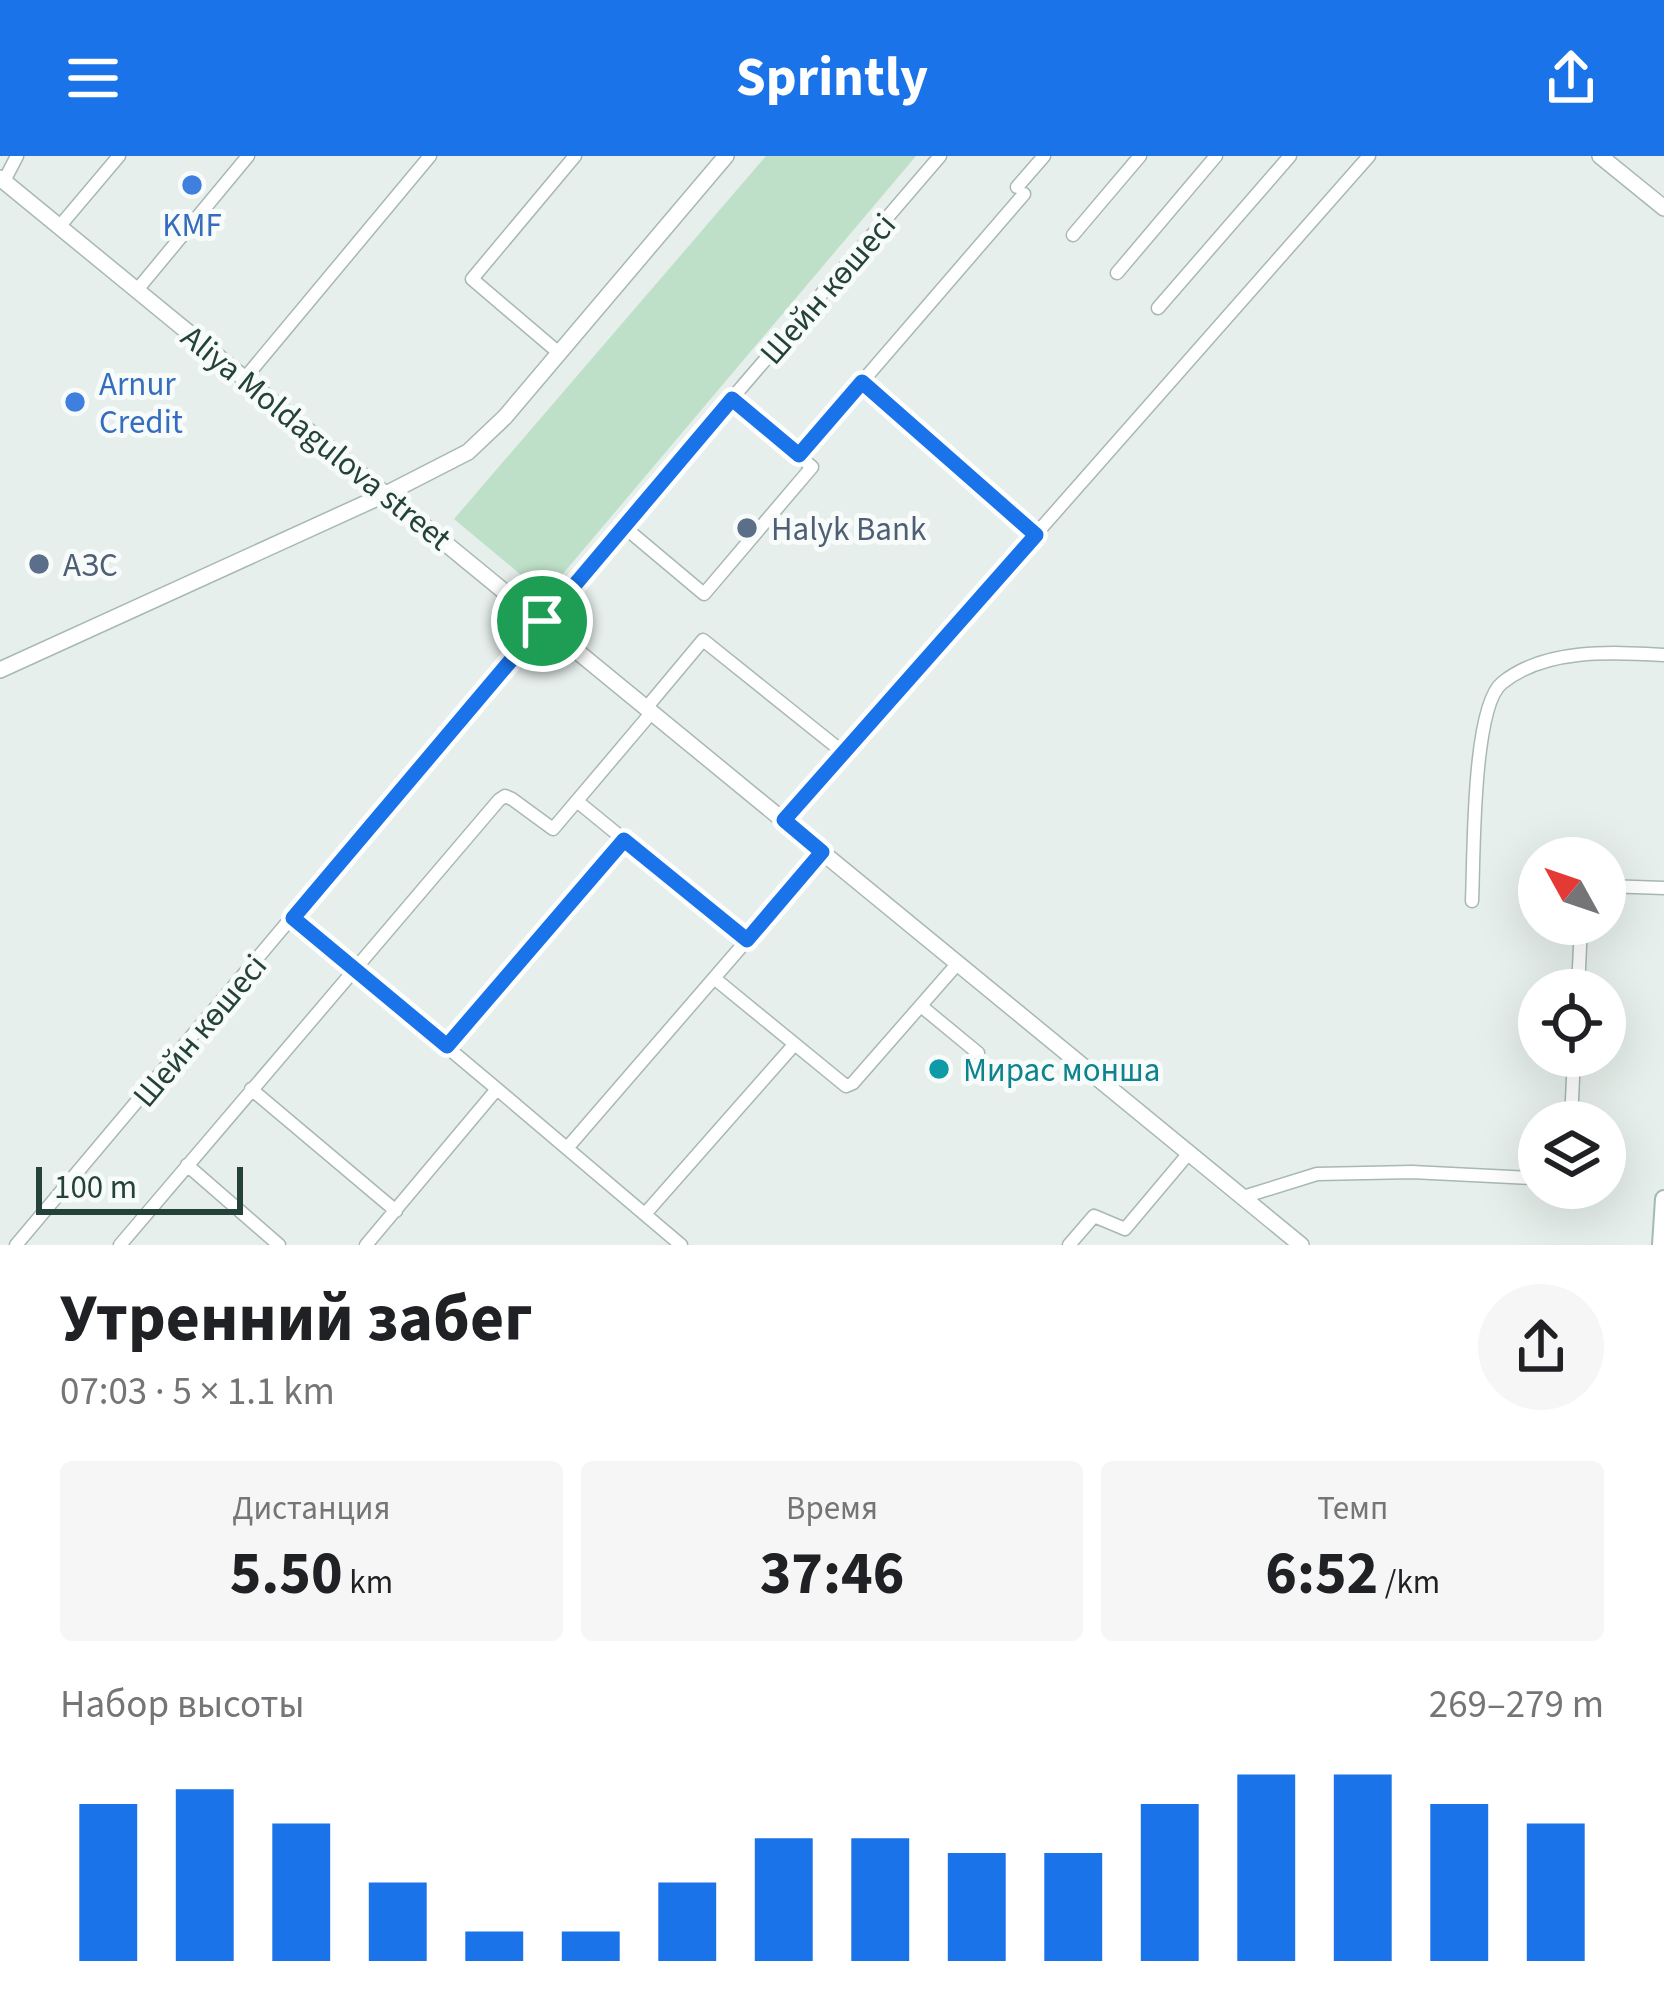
<!DOCTYPE html>
<html lang="ru">
<head>
<meta charset="utf-8">
<style>
  body { margin:0; font-family:"Source Sans 3",sans-serif; background:#f6f6f6; color:#202124; height:100vh; display:flex; flex-direction:column; font-size:45px; white-space:nowrap }
  * { box-sizing:border-box; margin:0 }
  p { font-size:39px; color:#757577 }
  .icon { flex:none; width:66px; height:66px; fill:none; stroke:currentColor; stroke-width:2; stroke-linecap:round; stroke-linejoin:round }
  .map { position:relative; height:1089px; overflow:hidden }
  .drawer { display:flex; flex-direction:column; background:#fff; flex:1 }
  .drawer>* { flex:none }
  .needle { width:78px; rotate:310deg }
  .buttons { position:absolute; left:1518px; top:681px; display:grid; gap:24px }
  .buttons a { display:grid; place-items:center; width:108px; height:108px; border-radius:50%; background:#fff; box-shadow:0 12px 48px #0002; font-size:60px }
  .scale { position:absolute; left:36px; bottom:30px; width:207px; box-sizing:border-box; padding-left:12px; border:6px solid #24423a; border-top:0; font-size:33px; line-height:42px; white-space:nowrap; color:#24423a; -webkit-text-stroke:9px #f7fbf9; paint-order:stroke }
  .pin { position:absolute; display:grid; place-items:center; width:102px; height:102px; color:#fff; margin:-51px; border:6px solid #fff; border-radius:50%; box-shadow:0 3px 12px #0007 }
  .round { display:grid; place-items:center; flex:none; width:126px; height:126px; border-radius:63px; background:#f6f6f6 }
  .head { display:flex; align-items:center; justify-content:space-between; height:204px; padding:0 60px }
  h1 { font-size:66px; font-weight:700; line-height:90px }
  .stats { display:grid; grid-template-columns:repeat(3,1fr); gap:18px; height:204px; padding:12px 60px }
  .stats div { display:grid; align-content:center; border-radius:12px; background:#f6f6f6; text-align:center }
  .stats b { font-size:60px; font-weight:700 }
  .stats small { font-size:33px; font-weight:400 }
  .stats p { font-size:33px }
  .chart { height:336px; padding:24px 60px }
  .chart p { display:flex; justify-content:space-between }
  .chart svg { width:100%; height:216px; margin-top:12px; stroke:#1a73e8; stroke-width:6 }
  header { display:flex; justify-content:space-between; align-items:center; height:156px; padding:0 60px; background:#1a73e8; color:#fff; font-size:54px; font-weight:700 }
  .map>svg:first-child { display:block }
  .green { fill:#bfe0c8 }
  .lines { fill:none; stroke-linecap:round; stroke-linejoin:round }
  .minor-casing { stroke:#a8b8b2; stroke-width:15 }
  .tertiary-casing { stroke:#a8b8b2; stroke-width:18 }
  .secondary-casing { stroke:#a4bbb3; stroke-width:20 }
  .minor { stroke:#fff; stroke-width:12 }
  .tertiary { stroke:#fff; stroke-width:15 }
  .secondary { stroke:#fff; stroke-width:16 }
  .route-casing { stroke:#fff; stroke-width:24 }
  .route { stroke:#1a73e8; stroke-width:15 }
  .shop-dot { fill:#3f7fe0; stroke:#f7fbf9; stroke-width:4.5 }
  .service-dot { fill:#5c6f8a; stroke:#f7fbf9; stroke-width:4.5 }
  .culture-dot { fill:#0f9aa8; stroke:#f7fbf9; stroke-width:4.5 }
  .labels { text-anchor:middle; stroke-width:10; stroke-linejoin:round; paint-order:stroke }
  .shop-label { font-size:33px; fill:#366cbe; stroke:#f7fbf9 }
  .street-label { font-size:33px; fill:#24423a; stroke:#f7fbf9 }
  .service-label { font-size:33px; fill:#4e5e75; stroke:#f7fbf9; text-anchor:start }
  .culture-label { font-size:33px; fill:#0d838f; stroke:#f7fbf9; text-anchor:start }
</style>
</head>
<body>
<header><svg class="icon" aria-label="menu" viewBox="0 0 24 24"><path d="M4 6h16M4 12h16M4 18h16"/></svg>Sprintly<svg class="icon" aria-label="share" viewBox="0 0 24 24"><path d="M12 15V3M7 8l5-5 5 5M5 13v7h14v-7"/></svg></header>
<div class="map">
<svg width="1664" height="1089" viewBox="0 0 1664 1089">
  <rect width="100%" height="100%" fill="#e6efeb"/>
  <path class="green" d="M766 0H916L545 439 454 363Z"/>
  <g class="lines">
    <g class="minor-casing">
      <path id="minor" d="M4 25 17 0
        M1017 31 1044 0
        M59 71 119 0
        M1073 79 1140 0
        M1117 117 1216 0
        M137 134 248 0
        M1158 152 1290 0
        M559 197 472 123 575 0
        M245 222 430 0
        M862 226 1036 379
        M799 299 1024 38
        M623 370 704 438 812 311 732 243
        M647 551 703 484 844 597
        M784 664 1369 0
        M1605 730 1664 732
        M1472 745C1474 702 1472 551 1502 527 1545 492 1612 496 1664 499
        M293 762 497 933 366 1089
        M747 784 822 696
        M714 822 846 930 853 927 958 807
        M1578 834 1581 768
        M921 850 978 897
        M447 890 624 684
        M251 933 396 1055
        M497 933 681 1089
        M1571 966 1574 900
        M568 991 747 784 578 646
        M187 1009 279 1089
        M1243 1041 1317 1018 1412 1016 1532 1022 1539 1016
        M645 1058 793 890
        M16 1089 541 465 940 0
        M120 1089 499 644 505 640 512 643 553 673 652 556
        M1069 1089 1094 1060 1125 1073 1189 997"/>
    </g>
    <g class="tertiary-casing">
      <path id="tertiary" d="M1600 0 1664 52
        M0 22 1301 1089
        M0 514 386 338 468 296 505 261 726 0"/>
    </g>
    <g class="secondary-casing">
      <path id="secondary" d="M1661 1089 1664 1043"/>
    </g>
    <use href="#minor" class="minor"/>
    <use href="#tertiary" class="tertiary"/>
    <use href="#secondary" class="secondary"/>
  </g>
  <g class="lines">
    <g class="route-casing">
      <path id="route" d="M862 226 1036 379 784 664 822 696 747 784 624 684 447 890 293 762 732 243 799 299Z"/>
    </g>
    <use href="#route" class="route"/>
  </g>
  <g class="shop-dot">
    <circle cx="192" cy="29" r="12"/>
    <circle cx="75" cy="246" r="12"/>
  </g>
  <g class="service-dot">
    <circle cx="747" cy="372" r="12"/>
    <circle cx="39" cy="408" r="12"/>
  </g>
  <circle class="culture-dot" cx="939" cy="913" r="12"/>
  <g class="labels">
    <g class="shop-label">
      <text x="192" y="80">KMF</text>
      <text x="99" y="239" text-anchor="start">Arnur<tspan x="99" dy="38">Credit</tspan></text>
    </g>
    <g class="street-label">
      <text transform="translate(827 132) rotate(-49)" y="12">Шейн көшесі</text>
      <text transform="translate(317 281) rotate(39)" y="12">Aliya Moldagulova street</text>
      <text transform="translate(199 874) rotate(-50)" y="12">Шейн көшесі</text>
    </g>
    <g class="service-label">
      <text x="771" y="384">Halyk Bank</text>
      <text x="63" y="420">АЗС</text>
    </g>
    <g class="culture-label">
      <text x="963" y="925">Мирас монша</text>
    </g>
  </g>
</svg>
<div class="buttons">
<a><svg class="needle" viewBox="-14 -14 28 28"><path d="M0-13l5 13h-10z" fill="#e53935"/><path d="M0 13l5-13h-10z" fill="#757577"/></svg></a>
<a><svg class="icon" aria-label="locate" viewBox="0 0 24 24"><circle cx="12" cy="12" r="6"/><path d="M12 2v4M12 18v4M2 12h4M18 12h4"/></svg></a>
<a><svg class="icon" aria-label="layers" viewBox="0 0 24 24"><path d="M12 4l9 5-9 5-9-5zM3 14l9 5 9-5"/></svg></a>
</div>
<div class="scale">100 m</div>
<div class="pin" style="left:542px;top:465px;background:#1e9e55"><svg class="icon" aria-label="arrive" viewBox="0 0 24 24"><path d="M6 21V4h12l-3 4 3 4H6"/></svg></div>
</div>
<section class="drawer">
<div class="head"><div><h1>Утренний забег</h1><p>07:03 · 5 × 1.1 km</p></div><a class="round"><svg class="icon" aria-label="share" viewBox="0 0 24 24"><path d="M12 15V3M7 8l5-5 5 5M5 13v7h14v-7"/></svg></a></div>
<div class="stats">
<div><p>Дистанция</p><b>5.50<small> km</small></b></div>
<div><p>Время</p><b>37:46</b></div>
<div><p>Темп</p><b>6:52<small> /km</small></b></div>
</div>
<div class="chart"><p><span>Набор высоты</span>269–279 m</p>
<svg viewBox="0 0 160 44" preserveAspectRatio="none"><path d="M5 44V12M15 44V9M25 44V16M35 44V28M45 44V38M55 44V38M65 44V28M75 44V19M85 44V19M95 44V22M105 44V22M115 44V12M125 44V6M135 44V6M145 44V12M155 44V16"/></svg>
</div>
</section>
</body>
</html>
